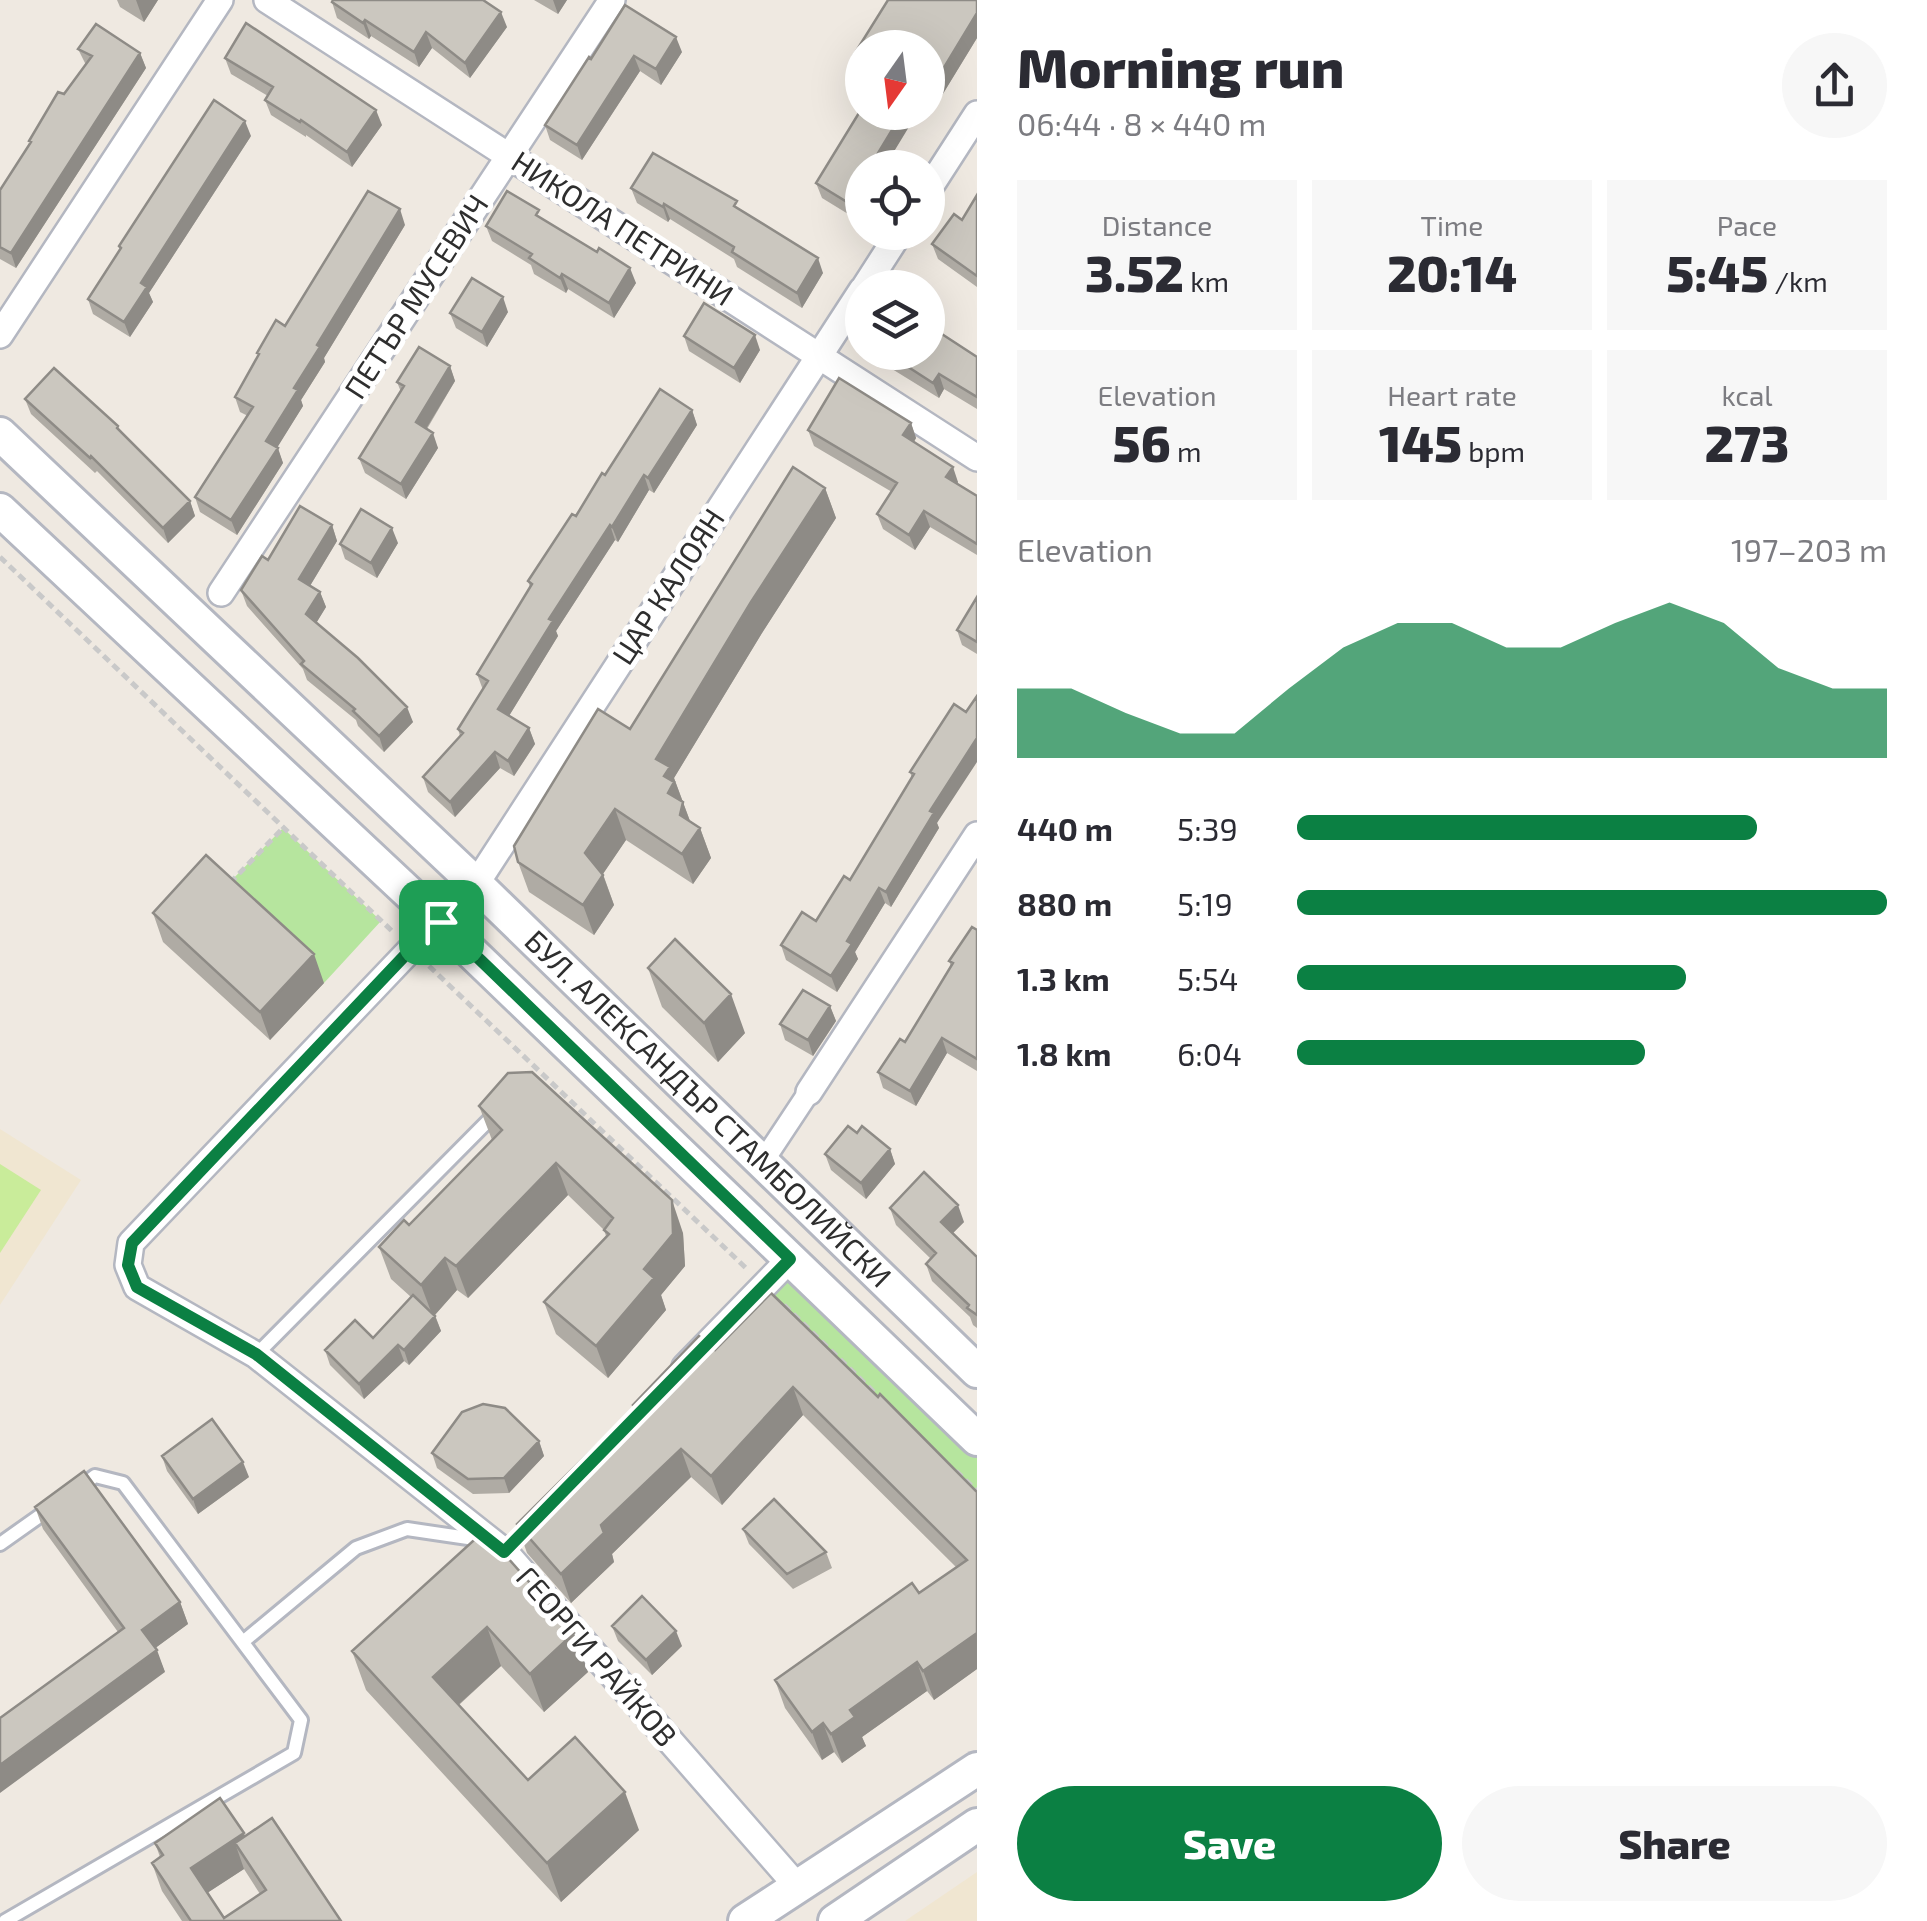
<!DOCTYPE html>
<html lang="en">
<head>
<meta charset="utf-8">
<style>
  body { margin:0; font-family:"Exo 2",sans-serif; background:#f7f7f7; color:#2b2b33; height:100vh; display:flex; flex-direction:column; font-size:38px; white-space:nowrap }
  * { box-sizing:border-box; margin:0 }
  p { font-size:32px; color:#7c7c81 }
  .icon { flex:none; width:55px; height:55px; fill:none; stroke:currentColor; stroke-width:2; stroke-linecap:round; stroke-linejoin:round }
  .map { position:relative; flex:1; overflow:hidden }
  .side { display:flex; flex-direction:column; background:#fff; width:950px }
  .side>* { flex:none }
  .needle { width:65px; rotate:194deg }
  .tools { position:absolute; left:845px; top:30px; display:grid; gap:20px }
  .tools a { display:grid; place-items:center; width:100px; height:100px; border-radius:50%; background:#fff; box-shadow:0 10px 40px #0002; font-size:50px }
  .pin { position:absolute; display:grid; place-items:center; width:85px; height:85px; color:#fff; margin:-42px; border-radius:20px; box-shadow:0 5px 15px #0006 }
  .round { display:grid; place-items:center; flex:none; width:105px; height:105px; border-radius:52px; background:#f7f7f7 }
  .head { display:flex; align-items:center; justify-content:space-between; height:170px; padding:0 40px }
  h1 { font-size:55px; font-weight:800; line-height:75px }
  .figures { display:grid; grid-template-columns:repeat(3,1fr); gap:15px; height:170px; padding:10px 40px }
  .figures div { display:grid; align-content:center; border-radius:0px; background:#f7f7f7; text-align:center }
  .figures b { font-size:50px; font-weight:800 }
  .figures small { font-size:28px; font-weight:400 }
  .figures p { font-size:28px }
  .chart { height:280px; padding:20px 40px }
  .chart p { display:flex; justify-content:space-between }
  .chart svg { width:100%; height:180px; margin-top:10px; fill:#0b8043; opacity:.7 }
  .cta { display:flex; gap:20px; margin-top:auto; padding:20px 40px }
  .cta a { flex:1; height:115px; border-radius:60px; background:#0b8043; color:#fff; font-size:40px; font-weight:800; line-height:115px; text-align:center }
  .cta a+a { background:#f7f7f7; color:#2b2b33 }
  ul { padding:0 40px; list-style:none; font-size:32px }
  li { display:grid; grid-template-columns:160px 120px 1fr; align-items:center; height:75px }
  li i { height:25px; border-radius:12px; background:#0b8043 }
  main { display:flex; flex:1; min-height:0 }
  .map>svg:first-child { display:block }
  .education { fill:#f0e6d1 }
  .green { fill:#b6e59e }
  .pitch { fill:#c9ec9a }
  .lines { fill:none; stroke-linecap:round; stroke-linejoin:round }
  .service-casing { stroke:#b4b7c1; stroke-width:18 }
  .pedestrian-casing { stroke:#b4b7c1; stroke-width:25 }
  .minor-casing { stroke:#b4b7c1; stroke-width:30 }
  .tertiary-casing { stroke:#b4b7c1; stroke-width:38 }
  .path { stroke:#c9c9c9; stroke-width:5; stroke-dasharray:8 5; stroke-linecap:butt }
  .service { stroke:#fff; stroke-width:12 }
  .pedestrian { stroke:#fff; stroke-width:20 }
  .minor { stroke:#fff; stroke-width:25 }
  .tertiary { stroke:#fff; stroke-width:32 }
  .wall { fill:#afaba4; fill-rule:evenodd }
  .shaded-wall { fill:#8e8b86 }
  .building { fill:#cbc7bf; stroke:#8e8b86; stroke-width:2.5 }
  .route-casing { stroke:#fff; stroke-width:20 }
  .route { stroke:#0b8043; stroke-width:12 }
  .labels { text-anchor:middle; stroke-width:10; stroke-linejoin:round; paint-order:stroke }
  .street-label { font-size:30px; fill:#2e2e2e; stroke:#fff }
</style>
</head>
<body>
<main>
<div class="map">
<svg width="977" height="1921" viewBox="0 0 977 1921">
  <rect width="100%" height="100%" fill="#efe9e1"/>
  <path class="education" d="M0 1129 81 1180 0 1305Z
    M977 1872V1921H905Z"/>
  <path class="green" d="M283 828 381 921 324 983 223 889Z
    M790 1259 977 1439V1491L764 1286Z"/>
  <path class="pitch" d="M0 1164 41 1190 0 1253Z"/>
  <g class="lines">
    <g class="service-casing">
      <path id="service" d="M256 1355 491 1118
        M0 1544 51 1508
        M244 1641 356 1548 407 1529 468 1538 483 1544
        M5 1921 294 1753 301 1720 123 1483 95 1476 79 1488"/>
    </g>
    <g class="pedestrian-casing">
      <path id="pedestrian" d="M762 1163 809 1092"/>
    </g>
    <g class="minor-casing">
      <path id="minor" d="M267 0 977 458
        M928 190 977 114
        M864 288 900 232
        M0 335 220 0
        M221 593 612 0
        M809 1092 977 835
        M685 1367 790 1259
        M797 1886 505 1552 256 1355 137 1287 128 1265 131 1243 411 949 441 923 476 884 862 290"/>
    </g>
    <g class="tertiary-casing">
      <g id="tertiary">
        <path id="s1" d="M0 434 476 884 977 1371"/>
        <path d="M0 510 441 923 977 1439"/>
        <path d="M745 1921 977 1769"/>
        <path d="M835 1921 977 1825"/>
      </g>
    </g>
    <path class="path" d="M0 557 392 931
      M230 883 283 828
      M429 966 747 1269
      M784 1305 880 1398
      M956 1471 977 1491"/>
    <use href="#service" class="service"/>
    <use href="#pedestrian" class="pedestrian"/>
    <use href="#minor" class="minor"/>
    <use href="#tertiary" class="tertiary"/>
  </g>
  <path class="wall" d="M117 0H158L144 22 120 7Z
    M534 0H567L558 14Z
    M888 0H977V38L930 115 926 112 928 48H862V73L859 71 853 56Z
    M332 2 507 27 470 78 432 48 419 67 371 36 369 39 337 18Z
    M78 49 140 53 146 68 16 268 0 259V190L30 143 29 141 86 65Z
    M682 52 661 85 640 71 582 160 550 140 545 125 591 59Z
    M225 58 382 125 352 167 306 135V137L271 115 265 100 268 96 231 74Z
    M862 108 853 217 822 198 816 183Z
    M251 136 149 293 153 302 130 337 93 314 88 299 120 250 119 246Z
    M631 188 740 209 823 273 802 308 737 267 734 259 670 219 668 222 637 203Z
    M977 195V287L938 259 932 244 962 220Z
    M541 218 636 283 614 318 568 289 566 293 534 274 531 265 492 241 486 226Z
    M405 225 324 358 325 362 301 400 303 406 277 447 283 463 237 535 200 512 195 497 248 416 240 412 235 397 258 356 257 353 285 326Z
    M508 312 487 347 456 328 450 313Z
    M684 336 760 350 740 383 689 351Z
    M870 352H928L977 357V409L944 389 939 398 871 356Z
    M450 366 455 381 427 429 438 448 406 499 365 473 359 458 401 392 397 382Z
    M25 399 118 426 120 431 190 501 195 516 168 543 97 471 95 473 31 414Z
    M692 410 697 425 654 493 649 490 618 542 615 540 556 631 558 636 509 716 529 728 535 744 514 776 500 768 455 817 428 792 423 777 460 736 458 729 483 690 477 674 530 587 528 581 605 475Z
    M911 423 916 438 914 442 958 482 957 484 977 496V555L930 527 915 550 883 529 877 514 892 492 814 446 808 430Z
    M825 488 836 518 762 633 674 778 690 821 700 828 711 858 693 884 626 840 603 874 614 905 594 935 529 892 518 862 630 729Z
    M332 525 337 541 310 586 320 592 326 607 316 623 413 722 384 752 358 726 356 720 307 680 303 669 247 606 241 590 268 560Z
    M398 543 377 578 345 559 340 544Z
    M977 597V654L962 645 957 630Z
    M966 712 937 823 939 828 891 907 885 903 855 952 858 959 837 992 786 960 781 945 816 921 850 880 912 778 910 772Z
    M153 913 324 983 270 1040 163 942Z
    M977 930V1071L947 1053 916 1106 883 1088 878 1072 905 1042 951 966 949 961Z
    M648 968 745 1033 718 1062 662 1007Z
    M830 1006 836 1021 813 1056 785 1040 780 1024Z
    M479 1106 683 1233 685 1266 661 1295 666 1310 608 1378 556 1334 544 1302 606 1236 604 1230 568 1195 468 1298 457 1290 435 1315 441 1331 409 1365 404 1361 364 1399 330 1365 325 1350 373 1338 411 1297 391 1279 379 1247 409 1225 492 1140Z
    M857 1133 890 1149 895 1164 866 1199 831 1170 825 1154Z
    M890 1208 964 1222 953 1233 977 1257V1328L973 1325 970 1317 932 1281 926 1264 931 1259 896 1225Z
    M771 1293 977 1492V1669L934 1700 927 1691 862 1737 866 1746 842 1763 834 1752 822 1760 785 1708 775 1680 919 1593 956 1567 803 1415 722 1505 691 1477 612 1554 614 1562 571 1603 527 1553 517 1524 634 1408 633 1405 715 1350Z
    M539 1441 544 1456 509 1493 473 1494 437 1468 432 1453Z
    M162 1456 249 1477 198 1514 167 1471Z
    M35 1507 180 1602 188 1624 155 1648 165 1672 118 1632 43 1529Z
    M743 1529 826 1552 832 1568 793 1589 749 1544Z
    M484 1531 588 1672 544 1712 501 1666 459 1705 528 1780 639 1830 561 1902 366 1690 352 1651Z
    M612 1626 682 1646 652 1675 618 1641Z
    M245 1836 341 1921H182L162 1891 152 1863 160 1857 155 1843ZM244 1869 260 1894 224 1918 207 1893Z"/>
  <path class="shaded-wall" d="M136 0H158L144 22Z
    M553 0H567L558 14Z
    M501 12 507 27 470 78 465 63Z
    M977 13V38L930 115 928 108V94Z
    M365 20 371 36 369 39 363 23Z
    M426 32 432 48 419 67 414 52Z
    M676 37 682 52 661 85 656 69Z
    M140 53 146 68 16 268 11 253Z
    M634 56 640 71 582 160 577 145Z
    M376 110 382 125 352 167 347 152Z
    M903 112H918L884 168H869Z
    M245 121 251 136 149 293 153 302 130 337 124 322 141 283Z
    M862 177V201L853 217 847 202Z
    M664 204 670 219 668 222 663 207Z
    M400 209 405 225 324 358 325 362 301 400 303 406 272 456 266 441 317 345Z
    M818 258 823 273 802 308 797 293Z
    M630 268 636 283 614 318 609 303Z
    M562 274 568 289 566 293 560 278Z
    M503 297 508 312 487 347 482 332Z
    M755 335 760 350 740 383 734 368Z
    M450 366 455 381 421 437 416 422Z
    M939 374 944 389 939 398 933 383Z
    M692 410 697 425 654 493 648 478Z
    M911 423 916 438 909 450 903 435Z
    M433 433 438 448 406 499 401 484Z
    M278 448 283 463 237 535 231 520Z
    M953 467 958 482 952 492 946 477Z
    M644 475 649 490 618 542 612 527Z
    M825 488 836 518 762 633 674 778 694 832 700 828 711 858 693 884 682 854 656 759 751 602Z
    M190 501 195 516 168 543 163 528Z
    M924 511 930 527 915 550 909 535Z
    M332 525 337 541 305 594 299 579Z
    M610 525 615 540 556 631 558 636 504 724 498 709 549 619Z
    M392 528 398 543 377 578 371 563Z
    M320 592 326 607 312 630 306 614Z
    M407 707 413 722 384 752 379 736Z
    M529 728 535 744 514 776 508 761Z
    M977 738V762L937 823 939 828 891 907 886 892 930 811Z
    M495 752 500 768 455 817 450 802Z
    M615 809 626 840 596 884 585 853Z
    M603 875 614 905 594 935 583 905Z
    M879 888 885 903 855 952 858 959 837 992 831 976 847 941Z
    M314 954 324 983 270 1040 260 1012Z
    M731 994 745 1033 718 1062 704 1023Z
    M830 1006 836 1021 813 1056 808 1040Z
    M942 1038 947 1053 916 1106 910 1091Z
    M890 1149 895 1164 866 1199 861 1183Z
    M556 1163 568 1195 468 1298 456 1266Z
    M672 1200 683 1233 685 1266 661 1295 666 1310 608 1378 596 1346 644 1269Z
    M958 1205 964 1222 947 1239 941 1222Z
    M445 1258 457 1290 433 1317 421 1285Z
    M435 1316 441 1331 409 1365 404 1350Z
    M398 1345 404 1361 364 1399 359 1384Z
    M793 1387 803 1415 722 1505 711 1476Z
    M539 1441 544 1456 509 1493 504 1478Z
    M681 1449 691 1477 612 1554 614 1562 571 1603 561 1574 601 1525Z
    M243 1462 249 1477 198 1514 193 1499Z
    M180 1602 188 1624 150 1652 142 1630Z
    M487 1627 501 1666 447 1715 433 1677Z
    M676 1631 682 1646 652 1675 646 1660Z
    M574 1633 588 1672 544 1712 530 1674Z
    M977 1633V1669L934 1700 923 1671Z
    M157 1650 165 1672 0 1793V1765Z
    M917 1662 927 1691 862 1737 866 1746 842 1763 831 1734 850 1710Z
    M823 1723 834 1752 822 1760 812 1732Z
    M625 1792 639 1830 561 1902 547 1863Z
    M244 1833 254 1862 235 1843 244 1869 201 1897 191 1868Z"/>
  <path class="building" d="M333 0H483L501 12 465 63 426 32 414 52 365 20 363 23 332 2Z
    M888 0H977V13L928 94V48H862V61L853 56Z
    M625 5 676 37 656 69 634 56 577 145 545 125 589 57 591 59Z
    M246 23 376 110 347 152 301 120 300 122 265 100 273 87 225 58Z
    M96 24 140 53 11 253 0 247V190L31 142 29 141 58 92 64 94 92 56 78 49Z
    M214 100 245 121 141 283 147 287 124 322 88 299 121 248 119 246Z
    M862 108V112H903L869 168H862V177L847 202 816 183Z
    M653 153 737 201 734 206 818 258 797 293 732 252 734 247 664 204 663 207 631 188Z
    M368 191 400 209 317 345 320 347 294 388 298 390 266 441 278 448 231 520 195 497 253 407 235 397 259 354 257 353 276 320 285 326Z
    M507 191 539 210 536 215 597 252 599 248 630 268 609 303 562 274 560 278 529 258 532 254 486 226Z
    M977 195V276L932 244 954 214 962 220Z
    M472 278 503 297 482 332 450 313Z
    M704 303 755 335 734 368 684 336Z
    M928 325 977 357V397L939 374 933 383 885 352H928Z
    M419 347 450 366 416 422 433 433 401 484 359 458 404 386 397 382Z
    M54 368 118 426 117 428 190 501 163 528 91 456 90 458 25 399Z
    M839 378 911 423 903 435 953 467 946 477 977 496V544L924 511 909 535 877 514 897 483 808 430Z
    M660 389 692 410 648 478 644 475 612 527 610 525 549 619 553 621 498 709 529 728 508 761 495 752 450 802 423 777 463 733 458 729 488 681 477 674 532 584 528 581 572 514 576 516 602 473 605 475Z
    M793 467 825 488 751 602 656 759 670 767 664 776 674 782 668 793 683 802 680 815 700 828 682 854 615 809 585 853 603 875 583 905 518 862 514 846 598 709 630 729Z
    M300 506 332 525 299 579 320 592 306 614 358 658 407 707 379 736 353 711 355 709 301 664 304 661 241 590 262 556 268 560Z
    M361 509 392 528 371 563 340 544Z
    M977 597V642L957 630Z
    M977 696V738L930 811 934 813 886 892 879 888 847 941 852 944 831 976 781 945 802 912 816 921 844 876 850 880 914 774 910 772 954 704 966 712Z
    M206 855 314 954 260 1012 153 913Z
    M972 927 977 930V1059L942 1038 910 1091 878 1072 900 1039 905 1042 953 963 949 961Z
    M675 939 731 994 704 1023 648 968Z
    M803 990 830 1006 808 1040 780 1024Z
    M532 1072 672 1200 673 1234 644 1269 654 1278 596 1346 544 1302 609 1234 604 1230 613 1218 556 1163 456 1266 445 1258 421 1285 379 1247 404 1220 409 1225 502 1130 479 1106 508 1073Z
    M848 1126 857 1133 862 1126 890 1149 861 1183 825 1154Z
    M924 1172 958 1205 941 1222 977 1257V1315L967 1308 969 1305 926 1264 936 1253 890 1208Z
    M771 1293 878 1397 880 1394 977 1492V1633L923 1671 917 1662 850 1710 855 1717 831 1734 823 1723 812 1732 775 1680 912 1583 919 1593 967 1560 793 1387 711 1476 681 1449 601 1525 604 1533 561 1574 517 1524 635 1407 633 1405 699 1336 715 1350Z
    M413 1295 435 1316 404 1350 398 1345 359 1384 325 1350 355 1320 373 1338Z
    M483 1404 505 1408 539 1441 504 1478 468 1479 432 1453 462 1412Z
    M212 1419 243 1462 193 1499 162 1456Z
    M84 1471 180 1602 142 1630 157 1650 0 1765V1718L124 1628 35 1507Z
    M774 1499 826 1552 787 1574 743 1529Z
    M484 1531 574 1633 530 1674 487 1627 433 1677 528 1780 575 1737 625 1792 547 1863 352 1651Z
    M642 1596 676 1631 646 1660 612 1626Z
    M220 1798 244 1833 191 1868 224 1918 266 1890 235 1843 272 1818 341 1921H191L152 1863 163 1855 155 1843Z"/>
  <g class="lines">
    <g class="route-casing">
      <path id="route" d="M441 922 790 1259 504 1552 256 1354 137 1287 128 1265 132 1243 411 949Z"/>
    </g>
    <use href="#route" class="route"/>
  </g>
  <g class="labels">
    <g class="street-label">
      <text transform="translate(622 229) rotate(33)" y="10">НИКОЛА ПЕТРИНИ</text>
      <text transform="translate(417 297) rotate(-57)" y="10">ПЕТЪР МУСЕВИЧ</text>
      <text transform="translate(669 587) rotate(-57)" y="10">ЦАР КАЛОЯН</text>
      <text dy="10" stroke="none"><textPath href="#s1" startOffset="978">БУЛ. АЛЕКСАНДЪР СТАМБОЛИЙСКИ</textPath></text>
      <text transform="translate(596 1657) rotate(49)" y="10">ГЕОРГИ РАЙКОВ</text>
    </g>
  </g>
</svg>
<div class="tools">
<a><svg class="needle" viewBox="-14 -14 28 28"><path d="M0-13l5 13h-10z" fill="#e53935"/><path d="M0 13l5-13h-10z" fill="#7c7c81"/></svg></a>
<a><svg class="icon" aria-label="locate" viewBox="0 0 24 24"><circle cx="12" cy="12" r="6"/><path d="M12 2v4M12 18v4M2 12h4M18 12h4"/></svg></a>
<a><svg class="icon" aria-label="layers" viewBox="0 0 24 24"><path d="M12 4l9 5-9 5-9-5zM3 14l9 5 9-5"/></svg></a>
</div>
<div class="pin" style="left:441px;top:922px;background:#1e9e55"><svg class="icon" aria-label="arrive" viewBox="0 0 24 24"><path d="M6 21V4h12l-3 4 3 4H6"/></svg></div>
</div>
<section class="side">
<div class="head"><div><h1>Morning run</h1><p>06:44 · 8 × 440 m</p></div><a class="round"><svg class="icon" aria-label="share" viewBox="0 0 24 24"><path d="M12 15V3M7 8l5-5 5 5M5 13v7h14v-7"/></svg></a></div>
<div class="figures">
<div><p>Distance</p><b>3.52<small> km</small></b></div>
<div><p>Time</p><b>20:14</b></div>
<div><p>Pace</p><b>5:45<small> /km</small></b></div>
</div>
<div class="figures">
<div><p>Elevation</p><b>56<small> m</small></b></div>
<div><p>Heart rate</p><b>145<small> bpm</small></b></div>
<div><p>kcal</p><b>273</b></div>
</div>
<div class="chart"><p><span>Elevation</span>197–203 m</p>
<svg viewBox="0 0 160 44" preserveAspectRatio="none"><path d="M0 44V27L10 27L20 33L30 38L40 38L50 27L60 17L70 11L80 11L90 17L100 17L110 11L120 6L130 11L140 22L150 27L160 27V44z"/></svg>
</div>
<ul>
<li><b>440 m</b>5:39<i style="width:78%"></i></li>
<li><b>880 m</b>5:19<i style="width:100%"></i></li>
<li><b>1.3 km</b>5:54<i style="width:66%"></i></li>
<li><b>1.8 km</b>6:04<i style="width:59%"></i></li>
</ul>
<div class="cta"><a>Save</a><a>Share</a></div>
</section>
</main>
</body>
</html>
